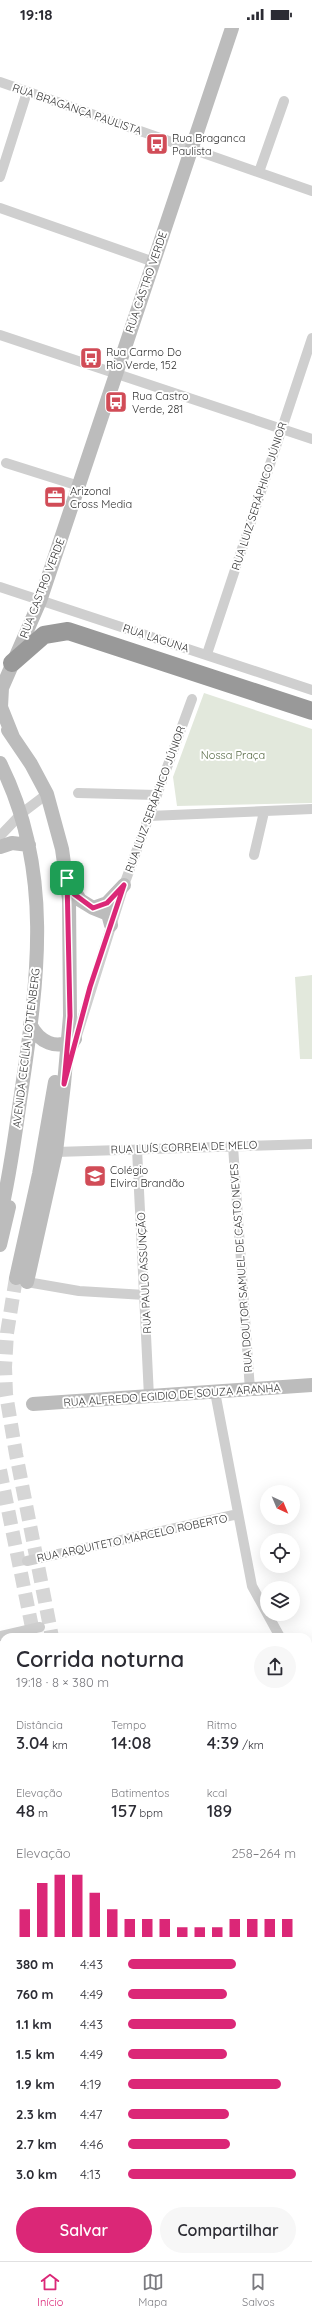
<!DOCTYPE html>
<html lang="pt">
<head>
<meta charset="utf-8">
<style>
  body { margin:0; font-family:Quicksand,sans-serif; background:#f7f7f7; color:#2b2b33; height:100vh; display:flex; flex-direction:column; font-size:15px; white-space:nowrap }
  * { box-sizing:border-box; margin:0 }
  p { font-size:13px; color:#7c7c81 }
  .icon { flex:none; width:22px; height:22px; fill:none; stroke:currentColor; stroke-width:2; stroke-linecap:round; stroke-linejoin:round }
  .map { position:relative; flex:1; overflow:hidden }
  .side { position:absolute; left:0px; top:1605px; width:312px; height:628px; display:flex; flex-direction:column; background:#fff; border-radius:12px 12px 0 0; box-shadow:0 4px 16px #0002 }
  .side>* { flex:none }
  .needle { width:26px; rotate:136deg }
  .buttons { position:absolute; left:260px; top:1457px; display:grid; gap:8px }
  .buttons a { display:grid; place-items:center; width:40px; height:40px; border-radius:50%; background:#fff; box-shadow:0 4px 16px #0002; font-size:20px }
  .pin { position:absolute; display:grid; place-items:center; width:34px; height:34px; color:#fff; margin:-17px; border-radius:8px; box-shadow:0 2px 6px #0006 }
  .round { display:grid; place-items:center; flex:none; width:42px; height:42px; border-radius:21px; background:#f7f7f7 }
  .overview { display:flex; align-items:center; justify-content:space-between; height:68px; padding:0 16px }
  h1 { font-size:22px; font-weight:600; line-height:30px }
  .figures { display:grid; grid-template-columns:repeat(3,1fr); gap:6px; height:68px; padding:4px 16px }
  .figures div { display:grid; align-content:center }
  .figures b { font-size:17px; font-weight:600 }
  .figures small { font-size:11px; font-weight:400 }
  .figures p { font-size:11px }
  .chart { height:112px; padding:8px 16px }
  .chart p { display:flex; justify-content:space-between }
  .chart svg { width:100%; height:72px; margin-top:4px; stroke:#db2777; stroke-width:6 }
  .action { display:flex; gap:8px; margin-top:auto; padding:8px 16px }
  .action a { flex:1; height:46px; border-radius:24px; background:#db2777; color:#fff; font-size:16px; font-weight:600; line-height:46px; text-align:center }
  .action a+a { background:#f7f7f7; color:#2b2b33 }
  ul { padding:0 16px; list-style:none; font-size:13px }
  li { display:grid; grid-template-columns:64px 48px 1fr; align-items:center; height:30px }
  li i { height:10px; border-radius:5px; background:#db2777 }
  .status { display:flex; justify-content:space-between; align-items:center; height:28px; padding:0 20px; background:#fff; direction:ltr }
  .status svg { height:11px; fill:currentColor }
  .dock { display:flex; justify-content:space-around; align-items:center; height:56px; border-top:1px solid #e1e1e2; background:#fff; font-size:11px; color:#7c7c81 }
  .dock a { display:grid; justify-items:center; gap:2px }
  .dock .selected { color:#db2777 }
  .map>svg:first-child { display:block }
  .green { fill:#e2e8dc }
  .lines { fill:none; stroke-linecap:round; stroke-linejoin:round }
  .secondary-tunnel { stroke:#d6d6d6; stroke-width:14; stroke-dasharray:14 7; stroke-linecap:butt }
  .street { stroke:#cfcfcf; stroke-width:10 }
  .secondary { stroke:#bcbcbc; stroke-width:14 }
  .highway { stroke:#999; stroke-width:18 }
  .route-casing { stroke:#fff; stroke-width:8 }
  .route { stroke:#db2777; stroke-width:5 }
  .labels { text-anchor:middle; stroke-width:4; stroke-linejoin:round; paint-order:stroke }
  .street-label { font-size:11px; fill:#323232; stroke:#fff }
  .poi-label { font-size:11px; fill:#323232; stroke:#fff; text-anchor:start }
  .park-label { font-size:11px; fill:#566944; stroke:#fff }
</style>
</head>
<body>
<div class="status"><b>19:18</b><svg viewBox="0 0 49 12"><path d="M0 12V9h3v3zM5 12V6h3v6zM10 12V3h3v9zM15 12V0h3v12zM26 1h20v11H26zM47 4h2v5h-2z"/></svg></div>
<div class="map">
<svg width="312" height="2233" viewBox="0 0 312 2233">
  <rect width="100%" height="100%" fill="#fff"/>
  <path class="green" d="M204 665 312 701V775L177 778 173 749Z
    M312 947V1031H300L295 949Z"/>
  <g class="lines">
    <path class="secondary-tunnel" d="M16 1250 7 1305 5 1339 6 1366 16 1426 52 1609
      M0 1442 34 1609
      M158 2229 159 2233"/>
    <path class="street" d="M0 54 312 163
      M259 144 284 73
      M0 149 27 64
      M0 180 154 234
      M0 307 312 411
      M6 435 79 458
      M0 559 312 662
      M207 626 312 310
      M78 765 157 767
      M149 788 312 781
      M0 808 22 785 47 766
      M254 827 264 784
      M74 1017 124 857 192 671
      M233 1118 250 1362
      M137 1121 149 1369
      M56 1124 312 1116
      M27 1254 79 1263 145 1267
      M215 1364 252 1558 280 1609
      M27 1533 238 1486
      M0 1608 40 1599
      M0 1802 4 1808
      M308 2176 312 2175
      M31 2233 51 2229"/>
    <path class="secondary" d="M8 702 31 736 47 766 62 821 69 871 70 988 64 1056 56 1124 27 1254
      M13 709 1 679 2 660 40 573 232 0
      M0 735C54 842 38 952 21 1066 15 1107 10 1148 0 1189
      M0 819 12 815 29 817
      M69 854 80 872 93 880 107 875 124 857
      M93 880 108 886 111 897
      M30 996C39 1014 56 1023 75 1011
      M0 1217 9 1179
      M16 1250 39 1146 55 1054
      M33 1376 312 1357
      M308 1636 312 1634
      M0 1835 4 1832
      M308 2065 312 2064
      M0 2118H4
      M170 2229 171 2233"/>
    <path class="highway" d="M12 635 44 607 68 603 312 683"/>
  </g>
  <g class="lines">
    <g class="route-casing">
      <path id="route" d="M67 850 74 866 93 880 107 875 124 857 90 959 64 1056 70 988Z"/>
    </g>
    <use href="#route" class="route"/>
  </g>
  <defs>
    <g id="bus-square" transform="scale(1.15)"><rect x="-9" y="-9" width="18" height="18" rx="4" fill="#d14c57" stroke="#fff"/><path d="M-5-6H5V4H4V6H2V4H-2V6H-4V4H-5ZM-3.5-4V0h7V-4ZM-3.5 1.2v1.5H-2V1.2ZM2 1.2v1.5H3.5V1.2Z" fill="#fff"/></g>
    <g id="office-square" transform="scale(1.15)"><rect x="-9" y="-9" width="18" height="18" rx="4" fill="#d14c57" stroke="#fff"/><path d="M-6-3h4V-5.5h4V-3h4V5H-6ZM-1-4.5V-3h2v-1.5ZM-6 0V1H6V0Z" fill="#fff"/></g>
    <g id="school-square" transform="scale(1.15)"><rect x="-9" y="-9" width="18" height="18" rx="4" fill="#d14c57" stroke="#fff"/><path d="M0-5L7-2L0 1L-7-2ZM-4 1L0 2.5L4 1V4Q0 6-4 4Z" fill="#fff"/></g>
  </defs>
  <g fill-rule="evenodd">
    <use href="#bus-square" x="157" y="116"/>
    <use href="#bus-square" x="91" y="330"/>
    <use href="#bus-square" x="116" y="374"/>
    <use href="#office-square" x="55" y="469"/>
    <use href="#school-square" x="95" y="1148"/>
  </g>
  <g class="labels">
    <g class="street-label">
      <text transform="translate(77 81) rotate(19)" y="4">RUA BRAGANÇA PAULISTA</text>
      <text transform="translate(146 254) rotate(-71)" y="4">RUA CASTRO VERDE</text>
      <text transform="translate(259 468) rotate(-72)" y="4">RUA LUIZ SERÁPHICO JÚNIOR</text>
      <text transform="translate(42 560) rotate(-69)" y="4">RUA CASTRO VERDE</text>
      <text transform="translate(156 610) rotate(18)" y="4">RUA LAGUNA</text>
      <text transform="translate(155 771) rotate(-70)" y="4">RUA LUIZ SERÁPHICO JÚNIOR</text>
      <text transform="translate(26 1020) rotate(-83)" y="4">AVENIDA CECÍLIA LOTTENBERG</text>
      <text transform="translate(184 1119) rotate(-2)" y="4">RUA LUÍS CORREIA DE MELO</text>
      <text transform="translate(241 1240) rotate(-94)" y="4">RUA DOUTOR SAMUEL DE CASTO NEVES</text>
      <text transform="translate(144 1245) rotate(-93)" y="4">RUA PAULO ASSUNÇÃO</text>
      <text transform="translate(172 1367) rotate(-4)" y="4">RUA ALFREDO EGIDIO DE SOUZA ARANHA</text>
      <text transform="translate(132 1510) rotate(-12)" y="4">RUA ARQUITETO MARCELO ROBERTO</text>
    </g>
    <g class="poi-label">
      <text x="172" y="114">Rua Braganca<tspan x="172" dy="13">Paulista</tspan></text>
      <text x="106" y="328">Rua Carmo Do<tspan x="106" dy="13">Rio Verde, 152</tspan></text>
      <text x="132" y="372">Rua Castro<tspan x="132" dy="13">Verde, 281</tspan></text>
      <text x="70" y="467">Arizonal<tspan x="70" dy="13">Cross Media</tspan></text>
      <text x="110" y="1146">Colégio<tspan x="110" dy="13">Elvira Brandão</tspan></text>
    </g>
    <g class="park-label">
      <text x="233" y="731">Nossa Praça</text>
    </g>
  </g>
</svg>
<div class="buttons">
<a><svg class="needle" viewBox="-14 -14 28 28"><path d="M0-13l5 13h-10z" fill="#e53935"/><path d="M0 13l5-13h-10z" fill="#7c7c81"/></svg></a>
<a><svg class="icon" aria-label="locate" viewBox="0 0 24 24"><circle cx="12" cy="12" r="6"/><path d="M12 2v4M12 18v4M2 12h4M18 12h4"/></svg></a>
<a><svg class="icon" aria-label="layers" viewBox="0 0 24 24"><path d="M12 4l9 5-9 5-9-5zM3 14l9 5 9-5"/></svg></a>
</div>
<div class="pin" style="left:67px;top:850px;background:#1e9e55"><svg class="icon" aria-label="arrive" viewBox="0 0 24 24"><path d="M6 21V4h12l-3 4 3 4H6"/></svg></div>
<section class="side">
<div class="overview"><div><h1>Corrida noturna</h1><p>19:18 · 8 × 380 m</p></div><a class="round"><svg class="icon" aria-label="share" viewBox="0 0 24 24"><path d="M12 15V3M7 8l5-5 5 5M5 13v7h14v-7"/></svg></a></div>
<div class="figures">
<div><p>Distância</p><b>3.04<small> km</small></b></div>
<div><p>Tempo</p><b>14:08</b></div>
<div><p>Ritmo</p><b>4:39<small> /km</small></b></div>
</div>
<div class="figures">
<div><p>Elevação</p><b>48<small> m</small></b></div>
<div><p>Batimentos</p><b>157<small> bpm</small></b></div>
<div><p>kcal</p><b>189</b></div>
</div>
<div class="chart"><p><span>Elevação</span>258–264 m</p>
<svg viewBox="0 0 160 44" preserveAspectRatio="none"><path d="M5 44V27M15 44V11M25 44V6M35 44V6M45 44V17M55 44V27M65 44V33M75 44V33M85 44V33M95 44V38M105 44V38M115 44V38M125 44V33M135 44V33M145 44V33M155 44V33"/></svg>
</div>
<ul>
<li><b>380 m</b>4:43<i style="width:64%"></i></li>
<li><b>760 m</b>4:49<i style="width:59%"></i></li>
<li><b>1.1 km</b>4:43<i style="width:64%"></i></li>
<li><b>1.5 km</b>4:49<i style="width:59%"></i></li>
<li><b>1.9 km</b>4:19<i style="width:91%"></i></li>
<li><b>2.3 km</b>4:47<i style="width:60%"></i></li>
<li><b>2.7 km</b>4:46<i style="width:61%"></i></li>
<li><b>3.0 km</b>4:13<i style="width:100%"></i></li>
</ul>
<div class="action"><a>Salvar</a><a>Compartilhar</a></div>
</section>
</div>
<nav class="dock">
<a class="selected"><svg class="icon" aria-label="home" viewBox="0 0 24 24"><path d="M3 11l9-7 9 7M6 9v11h12V9"/></svg>Início</a>
<a><svg class="icon" aria-label="map" viewBox="0 0 24 24"><path d="M3 6l6-2 6 2 6-2v14l-6 2-6-2-6 2zM9 4v14M15 6v14"/></svg>Mapa</a>
<a><svg class="icon" aria-label="saved" viewBox="0 0 24 24"><path d="M7 4h10v16l-5-4-5 4z"/></svg>Salvos</a>
</nav>
</body>
</html>
